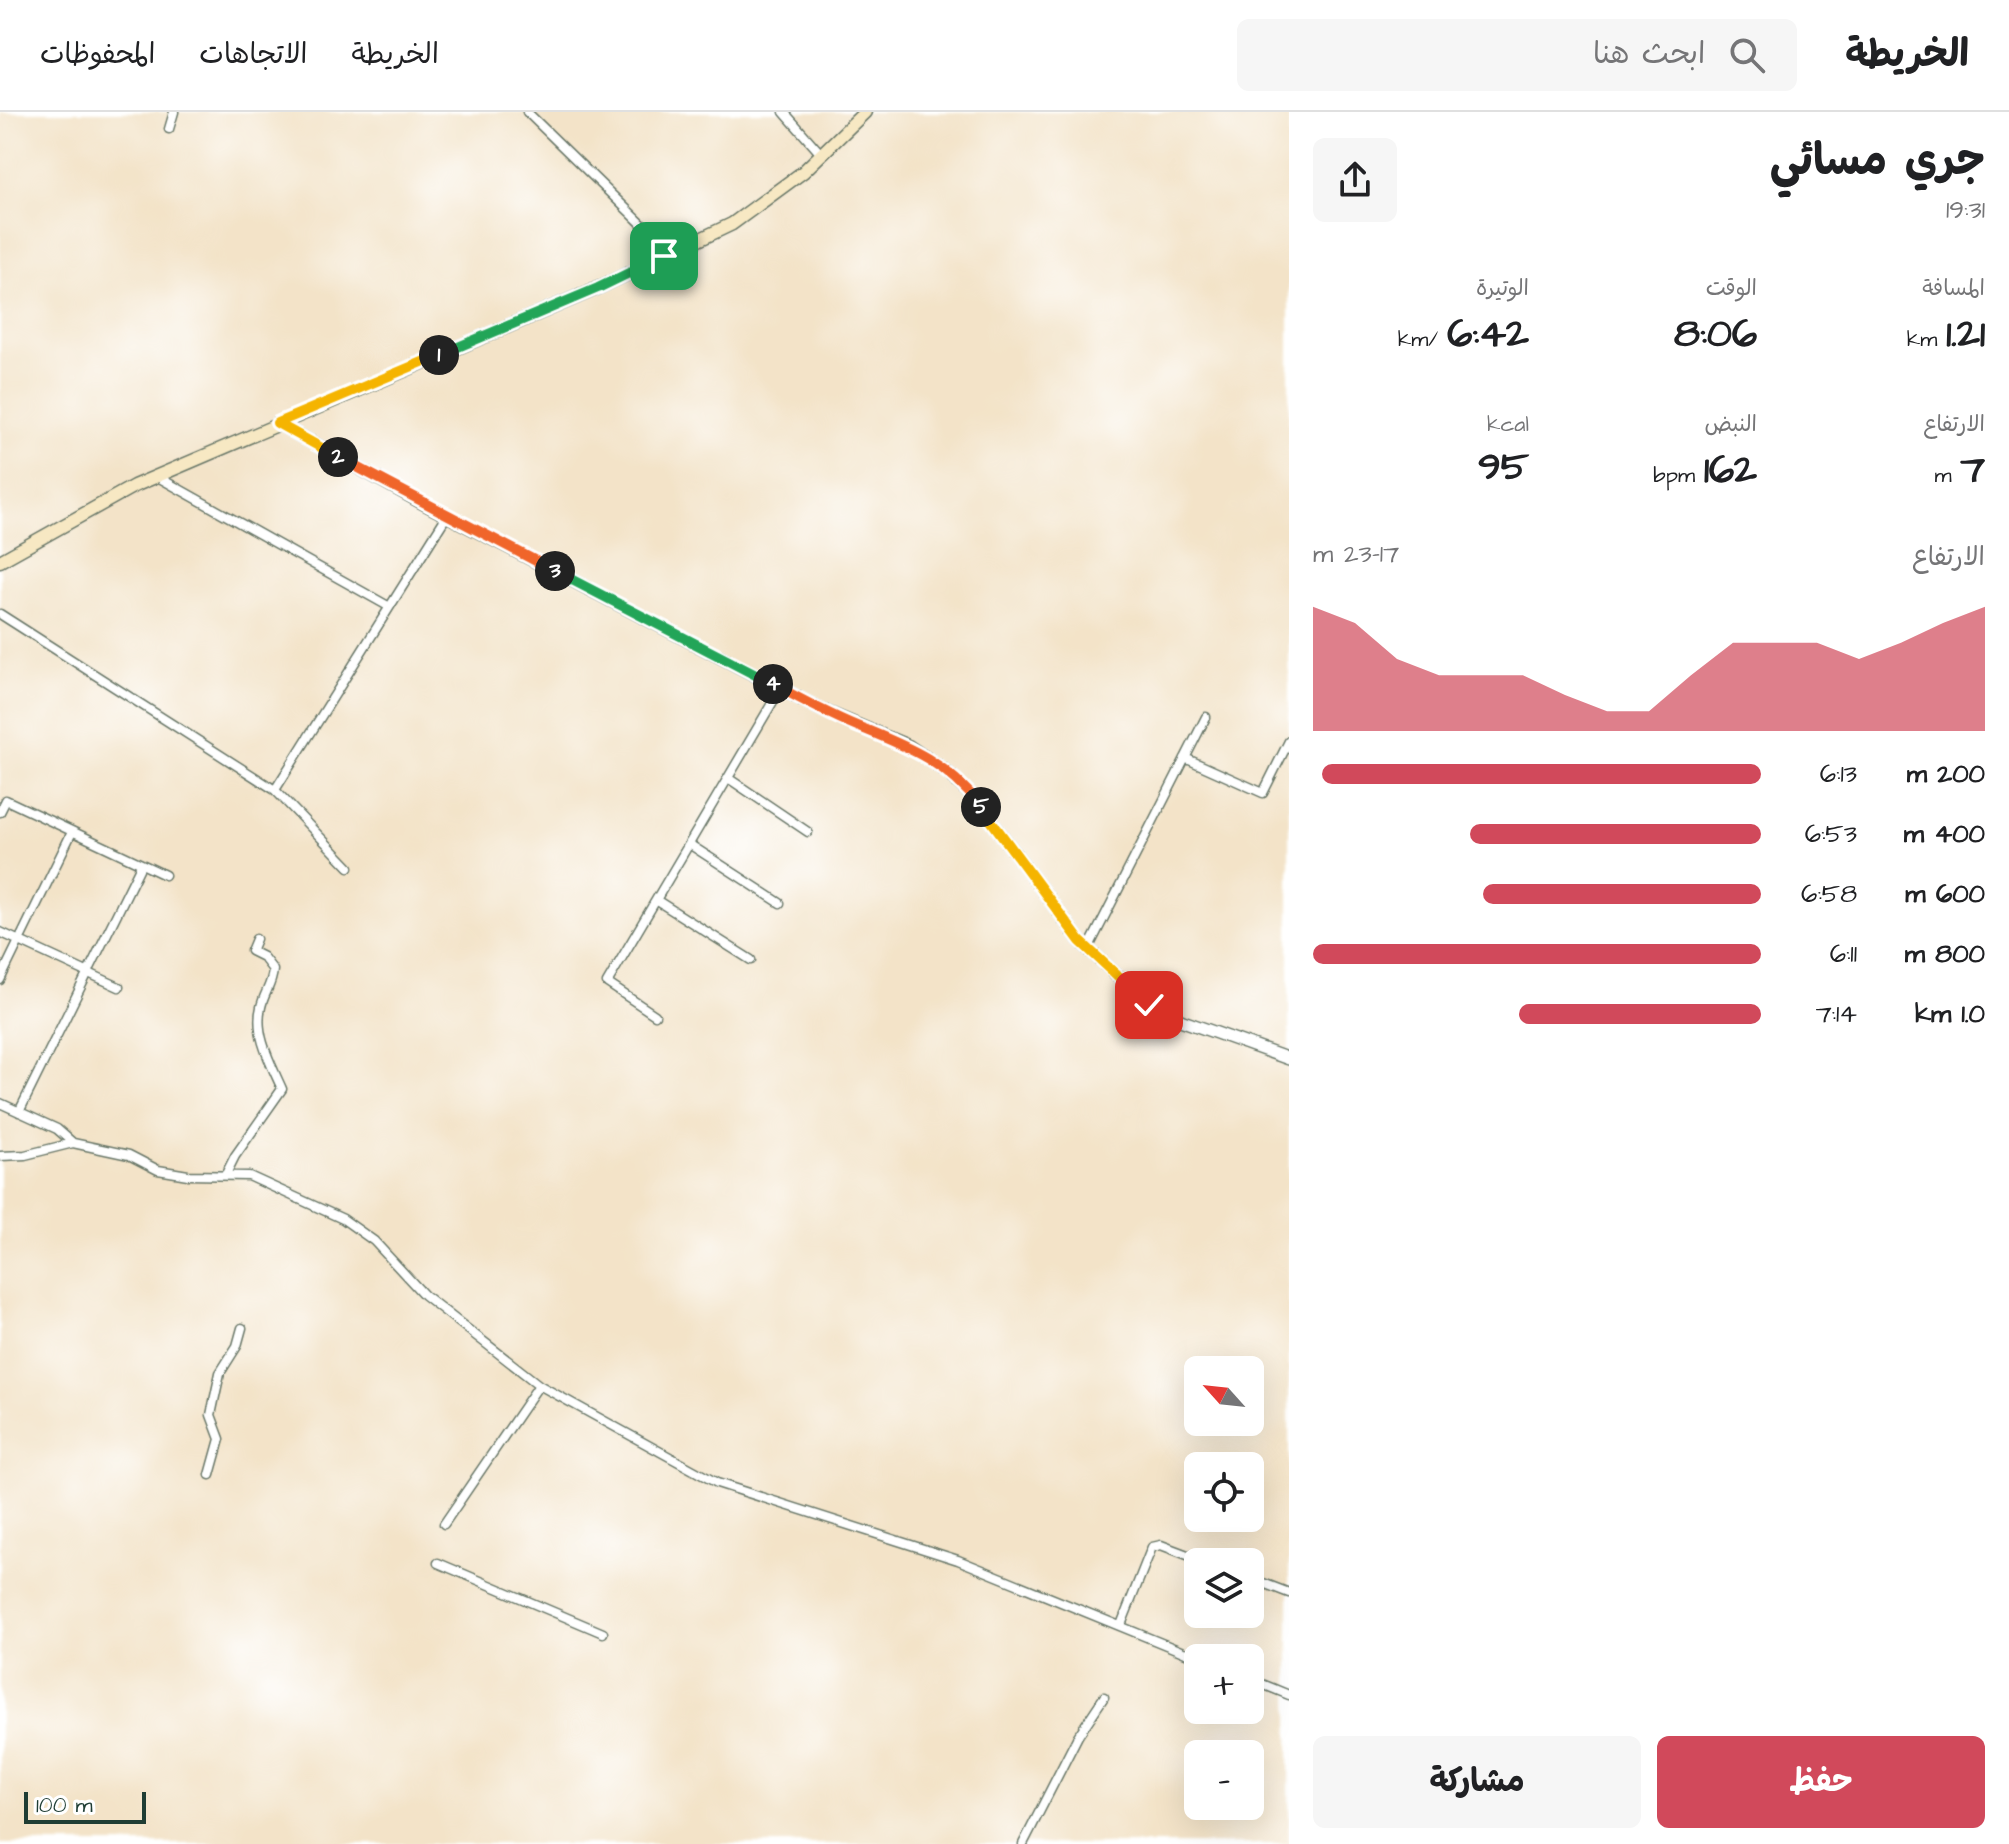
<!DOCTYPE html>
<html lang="ar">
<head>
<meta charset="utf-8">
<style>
  body { margin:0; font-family:"Architects Daughter","Playpen Sans Arabic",sans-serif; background:#f6f6f6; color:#202124; direction:rtl; height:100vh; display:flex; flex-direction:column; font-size:30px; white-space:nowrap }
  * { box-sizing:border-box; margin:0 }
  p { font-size:26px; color:#757577 }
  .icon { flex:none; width:44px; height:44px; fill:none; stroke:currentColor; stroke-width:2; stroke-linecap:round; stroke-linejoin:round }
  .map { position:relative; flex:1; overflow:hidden; direction:ltr }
  .panel { display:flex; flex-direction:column; background:#fff; width:720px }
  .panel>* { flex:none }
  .needle { width:52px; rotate:297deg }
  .tools { position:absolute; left:1184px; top:1244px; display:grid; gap:16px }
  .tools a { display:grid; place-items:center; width:80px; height:80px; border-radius:12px; background:#fff; box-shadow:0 8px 32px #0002; font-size:40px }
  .scale { position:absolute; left:24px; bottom:20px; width:122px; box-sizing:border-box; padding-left:8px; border:4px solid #1f3d34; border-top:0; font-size:22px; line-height:28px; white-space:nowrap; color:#1f3d34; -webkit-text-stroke:6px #fff; paint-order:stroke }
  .pin { position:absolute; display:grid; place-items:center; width:68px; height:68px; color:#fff; margin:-34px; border-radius:16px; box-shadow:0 4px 12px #0006 }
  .km { position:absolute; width:40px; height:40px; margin:-20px; border-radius:50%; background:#222; color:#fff; font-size:22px; line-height:40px; text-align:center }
  .round { display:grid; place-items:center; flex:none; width:84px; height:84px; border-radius:12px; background:#f6f6f6 }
  .overview { display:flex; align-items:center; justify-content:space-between; height:136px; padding:0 24px }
  h1 { font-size:44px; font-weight:700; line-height:60px }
  .stats { display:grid; grid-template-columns:repeat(3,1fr); gap:12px; height:136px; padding:8px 24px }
  .stats div { display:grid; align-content:center }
  .stats b { font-size:40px; font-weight:700 }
  .stats small { font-size:22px; font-weight:400 }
  .stats p { font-size:22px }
  .chart { height:224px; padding:16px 24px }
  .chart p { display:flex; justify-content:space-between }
  .chart svg { width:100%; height:144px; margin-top:8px; fill:#d1495b; opacity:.7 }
  .button { display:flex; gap:16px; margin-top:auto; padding:16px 24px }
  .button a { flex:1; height:92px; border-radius:12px; background:#d1495b; color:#fff; font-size:32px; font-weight:700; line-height:92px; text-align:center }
  .button a+a { background:#f6f6f6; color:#202124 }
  ul { padding:0 24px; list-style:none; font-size:26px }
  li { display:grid; grid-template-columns:128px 96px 1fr; align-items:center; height:60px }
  li i { height:20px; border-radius:10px; background:#d1495b }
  header { display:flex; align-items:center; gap:48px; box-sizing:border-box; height:112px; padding:0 40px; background:#fff; border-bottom:2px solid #e0e0e0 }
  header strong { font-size:38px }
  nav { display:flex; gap:44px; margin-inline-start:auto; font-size:28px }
  .search { width:560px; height:72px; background:#f6f6f6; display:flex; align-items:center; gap:20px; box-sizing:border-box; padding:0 28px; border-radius:12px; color:#757577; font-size:30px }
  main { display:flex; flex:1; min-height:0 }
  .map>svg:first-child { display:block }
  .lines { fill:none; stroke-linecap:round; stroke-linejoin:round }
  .minor-casing { stroke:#697768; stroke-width:11 }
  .tertiary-casing { stroke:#697768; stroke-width:14 }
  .secondary-casing { stroke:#697768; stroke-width:15 }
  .minor { stroke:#fff; stroke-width:8 }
  .tertiary { stroke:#fff; stroke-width:11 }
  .secondary { stroke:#f7e8c3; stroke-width:12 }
  .split-1-casing { stroke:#fff; stroke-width:16 }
  .split-2-casing { stroke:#fff; stroke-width:16 }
  .split-3-casing { stroke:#fff; stroke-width:16 }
  .split-4-casing { stroke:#fff; stroke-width:16 }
  .split-5-casing { stroke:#fff; stroke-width:16 }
  .split-6-casing { stroke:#fff; stroke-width:16 }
  .split-1 { stroke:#22a559; stroke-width:10 }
  .split-2 { stroke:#f5b400; stroke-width:10 }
  .split-3 { stroke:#f0652b; stroke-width:10 }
  .split-4 { stroke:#22a559; stroke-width:10 }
  .split-5 { stroke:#f0652b; stroke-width:10 }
  .split-6 { stroke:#f5b400; stroke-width:10 }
</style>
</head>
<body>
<header>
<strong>الخريطة</strong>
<div class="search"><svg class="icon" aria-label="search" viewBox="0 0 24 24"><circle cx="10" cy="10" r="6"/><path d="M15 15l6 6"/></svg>ابحث هنا</div>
<nav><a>الخريطة</a><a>الاتجاهات</a><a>المحفوظات</a></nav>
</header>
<main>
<section class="panel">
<div class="overview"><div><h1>جري مسائي</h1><p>19:31</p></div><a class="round"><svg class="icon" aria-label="share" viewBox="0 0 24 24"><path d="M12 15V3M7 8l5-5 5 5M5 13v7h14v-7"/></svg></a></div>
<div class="stats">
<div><p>المسافة</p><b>1.21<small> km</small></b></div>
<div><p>الوقت</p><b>8:06</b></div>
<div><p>الوتيرة</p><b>6:42<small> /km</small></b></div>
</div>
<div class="stats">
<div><p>الارتفاع</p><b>7<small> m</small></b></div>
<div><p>النبض</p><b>162<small> bpm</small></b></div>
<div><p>kcal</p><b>95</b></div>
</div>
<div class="chart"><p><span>الارتفاع</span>17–23 m</p>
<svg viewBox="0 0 160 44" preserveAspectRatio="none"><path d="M0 44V6L10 11L20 22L30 27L40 27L50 27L60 33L70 38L80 38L90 27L100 17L110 17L120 17L130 22L140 17L150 11L160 6V44z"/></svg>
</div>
<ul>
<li><b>200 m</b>6:13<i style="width:98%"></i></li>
<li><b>400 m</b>6:53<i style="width:65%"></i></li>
<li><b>600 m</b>6:58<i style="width:62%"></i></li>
<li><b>800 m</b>6:11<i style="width:100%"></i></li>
<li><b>1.0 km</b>7:14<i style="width:54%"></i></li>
</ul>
<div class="button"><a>حفظ</a><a>مشاركة</a></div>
</section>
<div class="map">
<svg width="1289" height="1732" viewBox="0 0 1289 1732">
  <rect width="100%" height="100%" fill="#fff"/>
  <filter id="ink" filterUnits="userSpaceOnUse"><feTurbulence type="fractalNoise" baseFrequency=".0125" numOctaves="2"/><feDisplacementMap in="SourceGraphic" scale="16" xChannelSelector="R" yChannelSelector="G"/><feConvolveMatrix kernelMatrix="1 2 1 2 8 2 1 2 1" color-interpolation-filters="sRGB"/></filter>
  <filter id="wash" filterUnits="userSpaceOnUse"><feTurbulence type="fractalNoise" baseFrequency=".006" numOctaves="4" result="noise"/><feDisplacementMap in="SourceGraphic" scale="32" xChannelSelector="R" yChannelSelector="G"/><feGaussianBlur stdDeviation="1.8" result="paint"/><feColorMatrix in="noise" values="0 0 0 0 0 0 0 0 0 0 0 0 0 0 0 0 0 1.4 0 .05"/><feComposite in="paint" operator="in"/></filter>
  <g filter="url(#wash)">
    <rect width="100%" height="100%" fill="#f3e3c8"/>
  </g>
  <g filter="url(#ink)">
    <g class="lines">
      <g class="minor-casing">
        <path id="minor" d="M527 0 648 118 664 144
          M784 0 821 42
          M169 17 174 0
          M156 364 388 494
          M0 502 275 678 349 755
          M1185 646 1263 681 1289 629
          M728 666 808 720
          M275 678 446 405
          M0 700 6 688 165 763
          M689 732 780 791
          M656 788 751 848
          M0 820 119 875
          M1088 837 1206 605
          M0 868 72 720
          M655 903 607 871 781 576
          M0 991 57 1017 73 1031 129 1043 158 1058 188 1063 249 1064 343 1107 374 1129 424 1183 539 1273
          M19 1000 141 753
          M0 1044 25 1043 73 1031
          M226 1062 235 1044 282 977C271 952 254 922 261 895 264 881 272 873 273 858L263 845 251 839 256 827
          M210 1363 220 1327 211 1303 220 1261 237 1234 242 1216
          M444 1412 539 1273 717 1371 958 1448 1198 1546
          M438 1451 603 1521
          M1250 1466 1289 1481
          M1121 1513 1152 1435 1161 1433 1206 1450
          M1250 1567 1289 1583
          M1023 1732 1078 1624 1104 1585"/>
      </g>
      <g class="tertiary-casing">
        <path id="tertiary" d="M277 311 422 391 820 597 909 634 946 659 976 688 1080 829 1149 893 1183 909 1289 947"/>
      </g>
      <g class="secondary-casing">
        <path id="secondary" d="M0 449 134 374 598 176 732 112 803 60 865 0"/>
      </g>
      <use href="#minor" class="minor"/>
      <use href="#tertiary" class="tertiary"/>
      <use href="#secondary" class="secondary"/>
    </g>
  </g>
  <g class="lines" filter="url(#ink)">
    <g class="split-1-casing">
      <path id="split-1" d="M439 243 598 176 664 144"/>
    </g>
    <g class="split-2-casing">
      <path id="split-2" d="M338 345 277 311 439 243"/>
    </g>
    <g class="split-3-casing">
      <path id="split-3" d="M338 345 555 459"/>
    </g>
    <g class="split-4-casing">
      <path id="split-4" d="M555 459 773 572"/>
    </g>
    <g class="split-5-casing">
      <path id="split-5" d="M773 572C800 587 828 602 857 614 908 635 946 649 981 695"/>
    </g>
    <g class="split-6-casing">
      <path id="split-6" d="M981 695 1080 829 1149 893"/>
    </g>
    <use href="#split-1" class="split-1"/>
    <use href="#split-2" class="split-2"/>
    <use href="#split-3" class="split-3"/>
    <use href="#split-4" class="split-4"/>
    <use href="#split-5" class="split-5"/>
    <use href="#split-6" class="split-6"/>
  </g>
</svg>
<div class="tools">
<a><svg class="needle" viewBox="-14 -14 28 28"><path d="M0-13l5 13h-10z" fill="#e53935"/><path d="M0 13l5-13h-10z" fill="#757577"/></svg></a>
<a><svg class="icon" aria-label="locate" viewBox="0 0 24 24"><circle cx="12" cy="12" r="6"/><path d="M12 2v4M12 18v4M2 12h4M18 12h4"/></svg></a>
<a><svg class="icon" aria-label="layers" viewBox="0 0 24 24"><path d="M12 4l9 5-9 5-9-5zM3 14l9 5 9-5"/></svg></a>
<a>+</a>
<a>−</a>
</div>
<div class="scale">100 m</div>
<div class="pin" style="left:664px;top:144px;background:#1e9e55"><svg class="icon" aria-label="arrive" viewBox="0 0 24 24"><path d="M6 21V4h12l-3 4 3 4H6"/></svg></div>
<div class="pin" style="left:1149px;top:893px;background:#d93025"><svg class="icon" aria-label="check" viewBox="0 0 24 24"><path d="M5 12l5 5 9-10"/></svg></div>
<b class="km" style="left:439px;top:243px">1</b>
<b class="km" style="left:338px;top:345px">2</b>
<b class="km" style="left:555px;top:459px">3</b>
<b class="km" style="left:773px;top:572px">4</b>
<b class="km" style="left:981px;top:695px">5</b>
</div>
</main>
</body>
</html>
